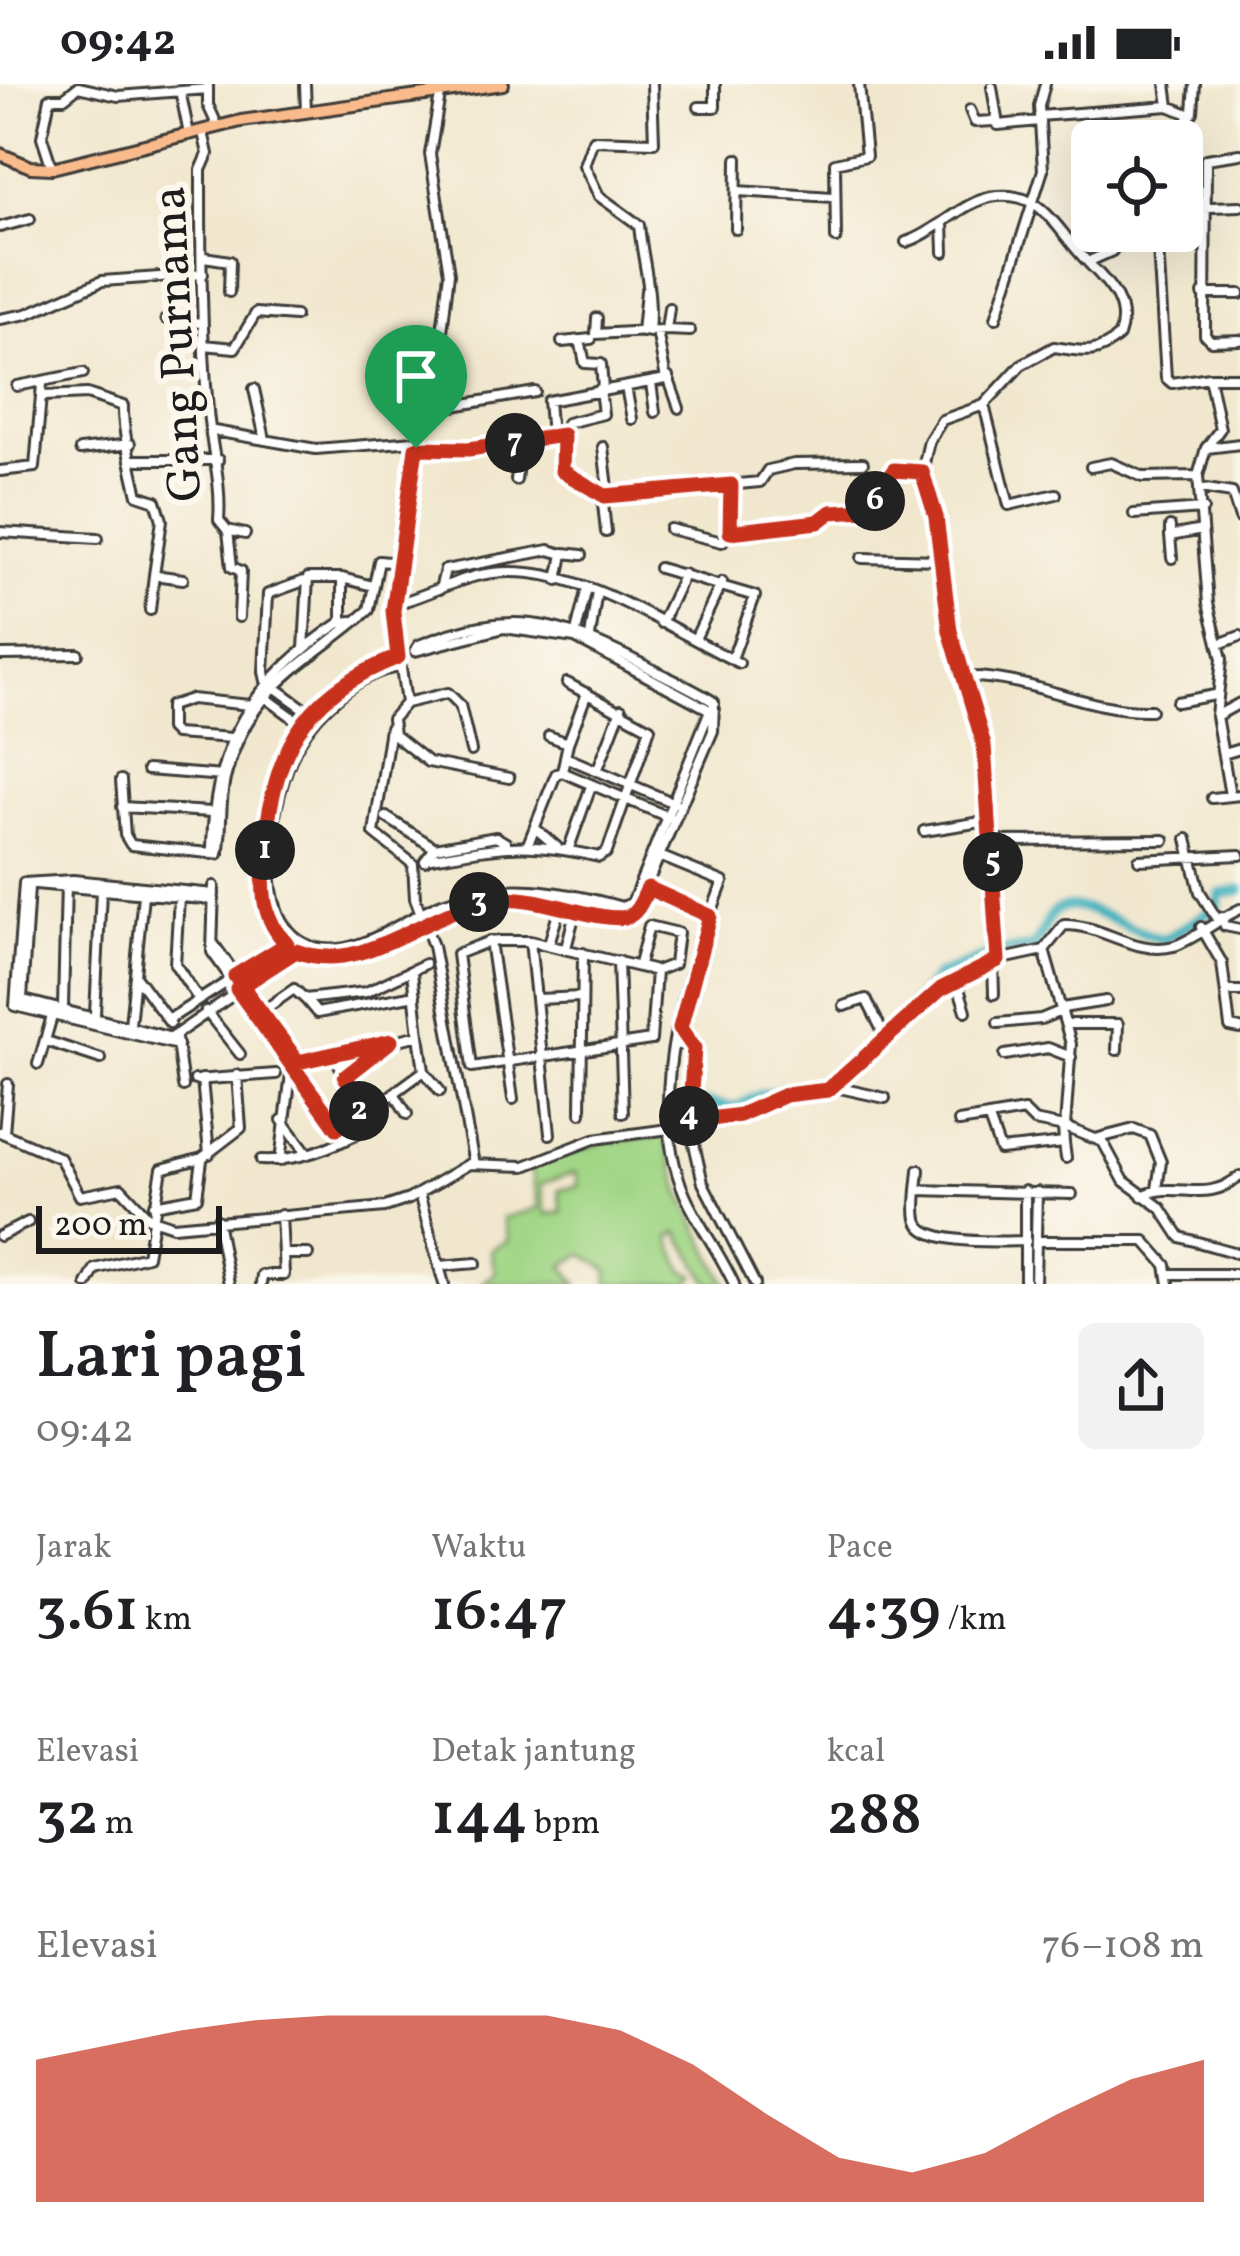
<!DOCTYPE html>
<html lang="id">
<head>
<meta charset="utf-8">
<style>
  body { margin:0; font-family:Vollkorn,serif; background:#f2f2f2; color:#202124; height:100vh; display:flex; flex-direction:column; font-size:45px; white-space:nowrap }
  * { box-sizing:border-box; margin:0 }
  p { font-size:39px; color:#757577 }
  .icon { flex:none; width:66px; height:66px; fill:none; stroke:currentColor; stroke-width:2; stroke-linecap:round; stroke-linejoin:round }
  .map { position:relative; height:1200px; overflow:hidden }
  .panel { display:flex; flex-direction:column; background:#fff; flex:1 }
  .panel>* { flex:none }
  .fabs { position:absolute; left:1071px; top:36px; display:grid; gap:24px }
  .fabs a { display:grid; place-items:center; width:132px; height:132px; border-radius:18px; background:#fff; box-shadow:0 12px 48px #0002; font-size:60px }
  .scale { position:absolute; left:36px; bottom:30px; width:186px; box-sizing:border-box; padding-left:12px; border:6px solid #1c1c1c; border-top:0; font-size:33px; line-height:42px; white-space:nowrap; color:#1c1c1c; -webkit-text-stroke:9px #fbf7ec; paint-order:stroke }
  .pin { position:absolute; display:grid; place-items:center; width:102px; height:102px; color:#fff; margin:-123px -51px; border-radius:50% 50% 50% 0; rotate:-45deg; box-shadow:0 0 12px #0007 }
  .pin .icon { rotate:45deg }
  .km { position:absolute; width:60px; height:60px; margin:-30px; border-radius:50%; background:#222; color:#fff; font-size:33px; line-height:60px; text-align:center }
  .round { display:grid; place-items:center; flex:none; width:126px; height:126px; border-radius:18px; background:#f2f2f2 }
  .overview { display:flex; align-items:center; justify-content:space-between; height:204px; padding:0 36px }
  h1 { font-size:66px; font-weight:600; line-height:90px }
  .stats { display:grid; grid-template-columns:repeat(3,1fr); gap:18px; height:204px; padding:12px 36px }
  .stats div { display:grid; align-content:center }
  .stats b { font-size:60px; font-weight:600 }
  .stats small { font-size:33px; font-weight:400 }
  .stats p { font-size:33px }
  .chart { height:336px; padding:24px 36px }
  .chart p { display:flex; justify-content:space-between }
  .chart svg { width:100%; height:216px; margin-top:12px; fill:#c8321e; opacity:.7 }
  .status { display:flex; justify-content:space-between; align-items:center; height:84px; padding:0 60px; background:#fff; direction:ltr }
  .status svg { height:33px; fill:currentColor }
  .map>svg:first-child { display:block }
  .green { fill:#a2d686; stroke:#5f7951; stroke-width:3; fill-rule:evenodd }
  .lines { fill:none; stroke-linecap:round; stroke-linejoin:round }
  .river { stroke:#43b2be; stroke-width:10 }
  .minor-casing { stroke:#3c3a37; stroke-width:14 }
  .major-casing { stroke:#3c3a37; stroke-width:16 }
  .minor { stroke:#fff; stroke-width:8 }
  .major { stroke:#fabb8c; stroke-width:10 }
  .route-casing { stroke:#fff; stroke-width:24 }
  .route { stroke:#c8321e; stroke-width:15 }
  .labels { text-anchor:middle; stroke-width:12; stroke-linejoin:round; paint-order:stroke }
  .street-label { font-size:48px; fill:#1c1c1c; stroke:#fbf7ec }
</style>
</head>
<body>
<div class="status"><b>09:42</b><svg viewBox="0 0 49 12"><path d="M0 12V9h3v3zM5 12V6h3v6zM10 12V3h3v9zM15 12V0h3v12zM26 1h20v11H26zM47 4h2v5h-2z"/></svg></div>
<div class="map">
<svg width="1240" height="1200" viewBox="0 0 1240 1200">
  <rect width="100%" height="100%" fill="#fbf7ec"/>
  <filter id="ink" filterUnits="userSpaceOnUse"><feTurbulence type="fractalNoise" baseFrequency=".00833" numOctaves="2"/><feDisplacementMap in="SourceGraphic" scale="24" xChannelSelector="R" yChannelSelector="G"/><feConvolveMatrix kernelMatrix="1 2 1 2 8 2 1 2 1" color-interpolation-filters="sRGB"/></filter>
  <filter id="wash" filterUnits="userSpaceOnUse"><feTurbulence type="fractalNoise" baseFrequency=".004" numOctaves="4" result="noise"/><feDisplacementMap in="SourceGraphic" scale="48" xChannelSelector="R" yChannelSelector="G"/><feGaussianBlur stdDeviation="2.7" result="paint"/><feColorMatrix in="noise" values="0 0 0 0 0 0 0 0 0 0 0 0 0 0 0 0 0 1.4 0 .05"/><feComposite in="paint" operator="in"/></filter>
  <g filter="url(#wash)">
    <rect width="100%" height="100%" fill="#f1e7ce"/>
    <path class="green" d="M664 1052 682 1111 726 1200H710L678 1148 670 1154 683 1186 695 1191 689 1200H608V1186L583 1170 563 1182 578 1200H482L495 1189 491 1166 508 1156 503 1134 539 1124 530 1082 603 1059ZM576 1088 579 1102 559 1106 562 1128 546 1130 541 1100Z"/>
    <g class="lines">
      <path class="river" d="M891 948 936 892 997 868 1033 863C1043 852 1045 838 1053 829 1075 806 1136 853 1165 855L1218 822 1220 810 1240 806
        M707 1019 735 1024 759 1011 817 1000 877 961"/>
    </g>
  </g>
  <g filter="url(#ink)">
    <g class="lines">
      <g class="minor-casing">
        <path id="minor" d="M305 0 306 28
          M1166 0 1169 22
          M208 1V21L218 43
          M992 3 998 41 1039 37
          M181 11 189 50
          M699 23H715V0
          M970 26 975 38 995 37
          M1039 32 1169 22 1191 31
          M203 48 208 70 201 86C201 166 201 247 208 327 211 364 222 397 219 436L228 447 232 483 241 487 239 533
          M1173 57 1193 28 1195 0
          M1240 70 1206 75 1205 251 1211 257 1240 256
          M52 84 42 53 50 14H64L78 3 118 12 207 5
          M738 107 833 113
          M1182 124 1240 122
          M943 139 944 168
          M0 143 30 135
          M736 145 737 75
          M1157 147 1166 294 1172 299 1209 293
          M836 154 835 79 866 72 859 0
          M906 158C938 148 962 116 997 112 1040 108 1054 140 1077 166 1097 191 1133 213 1119 252 1096 273 1081 267 1054 263L1021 281 984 321 942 336 929 357 922 388 936 433 950 547 984 661 998 876
          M204 173 230 177 229 208
          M1092 176 1112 167 1126 147
          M1203 210H1240
          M597 234 596 250 666 246 669 224
          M996 234 1043 86 1039 22 1045 0
          M0 235 27 230 102 197 203 190
          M166 235 201 239
          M666 246 690 247
          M642 248 646 207
          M649 248C653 204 643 182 639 141L599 112 584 81 593 56 654 58 652 0
          M580 256 585 279 601 280 603 305
          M562 258 591 255
          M204 261 235 264 256 229 295 232
          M668 293 679 324
          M651 299 655 328
          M17 302 83 289
          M626 303 632 335
          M254 305 265 355
          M44 312 87 310 123 322C122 345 132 386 138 411L156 417 162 436 154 491 183 495
          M421 316 453 322 535 308
          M984 321 1009 421 1056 410
          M567 339 603 330 600 305
          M214 347 316 365 415 357
          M551 351 548 317 666 295 657 247
          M603 363 609 412
          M416 364 469 365 564 351 562 387 605 412 760 398 768 386 794 380 863 379
          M1207 364 1240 360
          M80 366 130 360
          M135 376H218
          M1091 383 1111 379 1143 393 1198 392
          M0 387 35 383 42 300
          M516 396 521 357
          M731 402 730 448C745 448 810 443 820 438 836 429 846 427 866 426L894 385 922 388
          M1200 404 1232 409 1240 434
          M602 410 606 448
          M1134 430 1203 425
          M1170 443V452L1202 446
          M670 445 722 458 730 448
          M227 446 245 450
          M0 448 98 454
          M1170 452 1172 474
          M564 469 582 471
          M862 474 941 476
          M659 484 755 512 732 575
          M342 494 373 502
          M304 497 268 510 264 588 266 597 313 631
          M440 505 445 486 549 466 563 470 558 496
          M405 517C428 510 452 498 476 492 567 470 662 542 739 579
          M150 526 154 491
          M661 539 684 490
          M576 548 587 504
          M590 553 597 507
          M695 555 722 498
          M1219 560 1240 552
          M304 565 308 494H342V539
          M0 571 78 570
          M398 573C367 585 337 599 313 625 269 674 221 851 313 874 360 885 451 817 512 814 544 812 614 843 636 826L713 647 714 618C691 603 664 592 640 579 555 536 510 524 419 561L415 567 504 544 575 554
          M399 583C360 588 318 626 299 659 272 706 241 856 324 865 362 870 407 833 442 819 504 796 560 806 622 823L632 819 710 626 575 554
          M965 593C1029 591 1087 628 1151 626
          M265 613 306 643
          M1177 618 1215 611
          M406 619 393 527 425 301 423 262 441 256 449 189 430 70 440 11
          M1218 631 1240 619
          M390 644 374 749 413 780 415 814 433 862 474 1080
          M232 654 175 650 170 645V622L191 615 250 621
          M568 659 587 609
          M471 667 460 621 448 609 406 619 392 635 394 651 428 678 509 694
          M1223 670 1240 665
          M565 673 674 719
          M147 686 223 692
          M597 687 621 625
          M562 688 671 734
          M121 696 125 751 131 761 218 770C223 746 219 720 225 695 248 601 305 582 369 526L379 477 400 479
          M1230 711 1216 632 1222 575 1208 519 1198 392 1206 364 1220 345 1209 293H1240
          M1212 714 1240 711
          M122 723 212 728
          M386 733 435 764
          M536 745 557 763
          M924 747 988 737
          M1187 755 1200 808 1217 835
          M991 757 1164 756
          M528 760 556 690 562 688 568 659 549 652
          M569 764 591 702
          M212 770C212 661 251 597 341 538L352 537
          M662 773 723 798C687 891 643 1013 685 1111 699 1142 720 1169 734 1200
          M427 775C500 762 525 756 599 773L607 768 650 644 567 599
          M1139 776 1240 771
          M425 777 435 764 496 753 506 759
          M24 799 15 922 178 961
          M24 799 214 816
          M24 799 73 796 214 810
          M214 802 212 868 346 1056
          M648 804 710 832
          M179 813 175 880 199 916
          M1222 833 1225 842 1240 845
          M1201 843 1222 879 1230 943 1240 945
          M490 857 513 1015
          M530 857 550 1050
          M213 859 298 978
          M549 859 562 817
          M566 864 577 821
          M1044 866 1071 960 1065 1043 1103 1058 1124 1097 1161 1124 1180 1153 1240 1170
          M618 877 623 1029
          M993 877 994 910
          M639 880 649 842 678 849 674 880 656 887 530 857H490L457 870 472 983 651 956 656 887
          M136 893 170 939
          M957 898 966 927
          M1227 907H1240
          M16 914 176 955
          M22 915 29 803
          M538 915 580 913
          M306 916 317 929 415 911
          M844 922 866 915 888 958
          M63 923 66 799
          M1062 924 1106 917
          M206 927 240 970
          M261 928 294 905 305 915 366 908 425 880
          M95 930 101 807
          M168 936 288 859
          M998 939 1041 935 1063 926
          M1067 940H1118L1117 966
          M130 941 143 811
          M175 951 300 865
          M46 957 101 975
          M177 959 183 1002
          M677 961 687 956 694 964 689 1038 703 1099 755 1200
          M1005 971 1048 964 1071 973
          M335 972 345 993 385 962
          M38 980 53 929
          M424 987 440 1007
          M345 993 371 1026 424 987 419 951
          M202 995 209 1070
          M195 996 276 990
          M835 1003 885 1014
          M394 1009 407 1030
          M581 1029 583 869
          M989 1035 1000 1066 1064 1059 1063 1043
          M282 1036 308 1070
          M689 1038 739 1031 781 1012 834 1003 941 905 993 877 1044 866 1064 841C1102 840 1135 872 1174 862 1191 857 1221 834 1240 825
          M959 1038 1024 1027 1034 1037 1064 1043
          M337 1044 365 1022
          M0 1048 60 1074 80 1112 121 1104 149 1134 173 1142 385 1123 409 1115 469 1080 525 1082 594 1055 669 1045
          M4 1049 8 1000
          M1099 1054 1134 1045 1150 1051 1161 1078 1157 1105
          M1064 1059 1066 1074
          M261 1076C298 1078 336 1062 369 1044L371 1026
          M280 1077 292 982 419 951 412 888
          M919 1086C918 1101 914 1121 917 1135 923 1163 1003 1157 1026 1157
          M918 1106 1072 1110
          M1025 1107V1200
          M419 1110 444 1200
          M1142 1112C1178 1095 1204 1122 1240 1092
          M154 1121 197 1113 202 1076
          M281 1131 283 1170H308
          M217 1136 229 1200
          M0 1152 28 1138
          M1036 1157H1145L1166 1181 1169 1200
          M440 1182 476 1179
          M1170 1190H1240
          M87 1200 95 1185 147 1172 162 1085 202 1074 241 1044 237 991
          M261 1200 262 1191H284L283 1170
          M1035 1200 1037 1108"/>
      </g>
      <g class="major-casing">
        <path id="major" d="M0 70 31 83 52 84 241 37 503 0"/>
      </g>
      <use href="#minor" class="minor"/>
      <use href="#major" class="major"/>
    </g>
  </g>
  <g class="lines" filter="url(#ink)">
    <g class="route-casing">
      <path id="route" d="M416 364 393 527 398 573C298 612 272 672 264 774 262 808 262 835 287 860L235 892C255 921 277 949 298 978L391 957 345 993 365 1022 337 1044 237 905 242 902 296 867C365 894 429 822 498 815 538 810 598 839 626 833 638 830 643 814 648 804L710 832 680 944 694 964 689 1038 740 1031 785 1011 828 1006 941 905 998 876 984 661 950 547 936 433 922 388 894 386 866 426 831 428 818 438 730 448 731 401 605 412 562 387 563 351 469 365 416 364"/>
    </g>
    <use href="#route" class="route"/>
  </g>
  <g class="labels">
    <g class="street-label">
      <text transform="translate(175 260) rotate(-93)" y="17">Gang Purnama</text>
    </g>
  </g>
</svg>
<div class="fabs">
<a><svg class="icon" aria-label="locate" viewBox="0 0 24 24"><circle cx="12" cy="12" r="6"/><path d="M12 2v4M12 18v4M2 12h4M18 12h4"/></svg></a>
</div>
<div class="scale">200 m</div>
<div class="pin" style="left:416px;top:364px;background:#1e9e55"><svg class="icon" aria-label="arrive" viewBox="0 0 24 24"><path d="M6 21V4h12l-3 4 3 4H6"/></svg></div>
<b class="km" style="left:265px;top:766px">1</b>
<b class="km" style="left:359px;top:1027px">2</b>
<b class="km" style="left:479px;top:818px">3</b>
<b class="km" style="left:689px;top:1032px">4</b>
<b class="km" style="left:993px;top:778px">5</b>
<b class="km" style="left:875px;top:417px">6</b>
<b class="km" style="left:515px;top:359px">7</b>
</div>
<section class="panel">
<div class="overview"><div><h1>Lari pagi</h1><p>09:42</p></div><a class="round"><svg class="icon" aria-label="share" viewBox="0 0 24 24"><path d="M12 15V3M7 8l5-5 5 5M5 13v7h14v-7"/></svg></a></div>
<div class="stats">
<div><p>Jarak</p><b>3.61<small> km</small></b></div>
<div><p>Waktu</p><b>16:47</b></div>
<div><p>Pace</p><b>4:39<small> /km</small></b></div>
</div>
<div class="stats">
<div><p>Elevasi</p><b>32<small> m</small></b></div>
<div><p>Detak jantung</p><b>144<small> bpm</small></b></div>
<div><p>kcal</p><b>288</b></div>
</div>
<div class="chart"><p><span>Elevasi</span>76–108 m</p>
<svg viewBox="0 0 160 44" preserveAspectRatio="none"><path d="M0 44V15L10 12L20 9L30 7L40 6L50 6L60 6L70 6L80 9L90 16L100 26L110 35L120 38L130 34L140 26L150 19L160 15V44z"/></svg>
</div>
</section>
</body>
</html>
